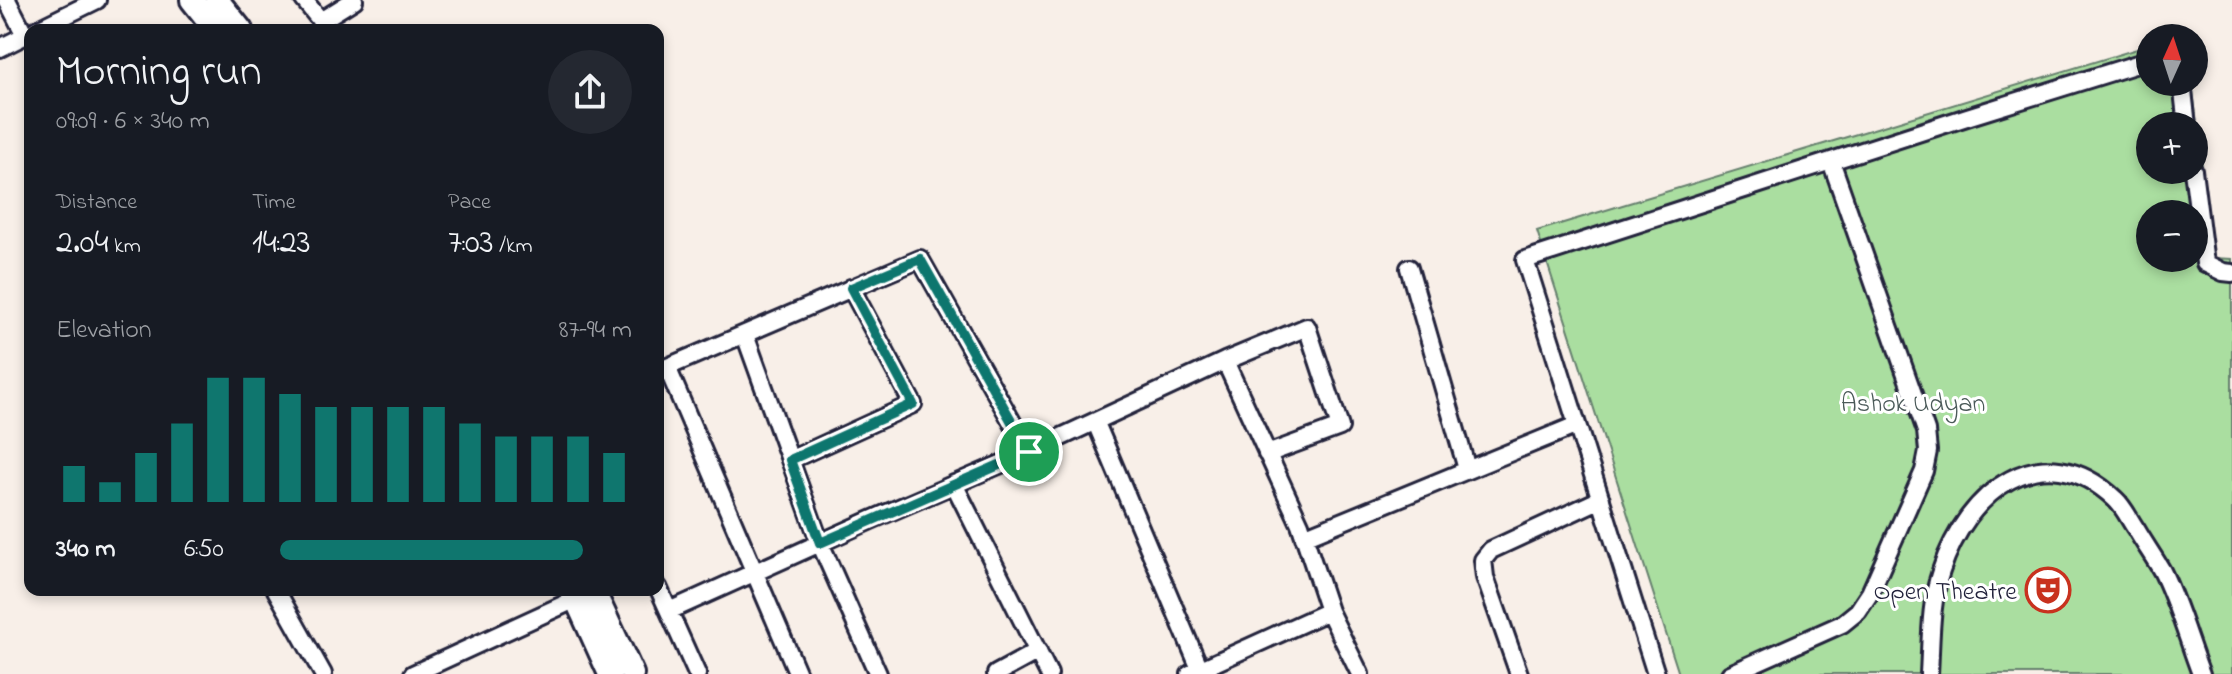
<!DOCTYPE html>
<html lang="en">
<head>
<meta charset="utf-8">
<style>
  body { margin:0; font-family:"Indie Flower",sans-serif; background:#242831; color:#f1f3f6; height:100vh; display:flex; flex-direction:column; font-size:30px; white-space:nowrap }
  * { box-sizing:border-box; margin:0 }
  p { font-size:26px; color:#9ea1a6 }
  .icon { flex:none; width:44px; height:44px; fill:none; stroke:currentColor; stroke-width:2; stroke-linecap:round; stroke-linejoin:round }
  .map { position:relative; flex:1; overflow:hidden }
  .drawer { position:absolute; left:24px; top:24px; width:640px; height:572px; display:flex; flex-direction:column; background:#171b24; border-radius:16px; box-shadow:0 4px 12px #0003 }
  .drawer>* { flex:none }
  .needle { width:52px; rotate:3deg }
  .buttons { position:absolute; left:2136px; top:24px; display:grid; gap:16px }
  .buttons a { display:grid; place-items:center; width:72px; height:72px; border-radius:50%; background:#171b24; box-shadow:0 4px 12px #0003; font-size:40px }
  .pin { position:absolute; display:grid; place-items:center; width:68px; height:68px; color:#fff; margin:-34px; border:4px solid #fff; border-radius:50%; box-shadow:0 2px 8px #0007 }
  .round { display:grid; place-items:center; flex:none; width:84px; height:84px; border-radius:42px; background:#242831 }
  .headline { display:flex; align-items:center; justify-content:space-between; height:136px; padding:0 32px }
  h1 { font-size:44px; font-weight:600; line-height:60px }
  .figures { display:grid; grid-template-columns:repeat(3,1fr); gap:12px; height:136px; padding:8px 32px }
  .figures div { display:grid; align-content:center }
  .figures b { font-size:34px; font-weight:600 }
  .figures small { font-size:22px; font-weight:400 }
  .figures p { font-size:22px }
  .chart { height:224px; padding:16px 32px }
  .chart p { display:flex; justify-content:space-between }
  .chart svg { width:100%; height:144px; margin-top:8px; stroke:#0f766e; stroke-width:6 }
  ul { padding:0 32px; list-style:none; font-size:26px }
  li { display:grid; grid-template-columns:128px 96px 1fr; align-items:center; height:60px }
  li i { height:20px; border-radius:10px; background:#0f766e }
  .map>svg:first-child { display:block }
  .green { fill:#aadea0; stroke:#66806e; stroke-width:2; fill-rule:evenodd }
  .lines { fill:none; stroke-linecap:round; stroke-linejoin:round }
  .street-casing { stroke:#22223b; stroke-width:22 }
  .secondary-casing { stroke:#22223b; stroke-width:28 }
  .street { stroke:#fff; stroke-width:16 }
  .secondary { stroke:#fff; stroke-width:22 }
  .route-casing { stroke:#fff; stroke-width:16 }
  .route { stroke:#0f766e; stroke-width:10 }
  .labels { text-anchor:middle; stroke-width:6; stroke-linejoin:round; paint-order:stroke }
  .park-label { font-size:26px; fill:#4b5a59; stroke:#fff }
  .poi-label { font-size:26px; fill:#22223b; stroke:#fff; text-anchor:end }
</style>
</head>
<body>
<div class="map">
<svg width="2232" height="674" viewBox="0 0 2232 674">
  <rect width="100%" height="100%" fill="#f8efe8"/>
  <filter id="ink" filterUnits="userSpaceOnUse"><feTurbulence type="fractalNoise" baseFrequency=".0125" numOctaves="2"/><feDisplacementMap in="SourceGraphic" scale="16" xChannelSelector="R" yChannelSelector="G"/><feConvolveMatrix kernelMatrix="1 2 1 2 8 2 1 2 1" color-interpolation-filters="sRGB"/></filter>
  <g filter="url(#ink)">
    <path class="green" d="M2150 45V82H2192L2213 258 2232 259V674H1679L1537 231ZM2150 126H2194V170H2150ZM2150 214H2194V258H2150Z"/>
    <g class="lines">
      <g class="street-casing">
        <path id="street" d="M7 0 25 35
          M304 0 328 30
          M322 20 354 0
          M36 30 97 0
          M0 48 30 33
          M2182 82 2187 126
          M2193 170 2205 263 2223 272 2232 273
          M1409 268 1467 469
          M745 335 820 543 878 674
          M1225 361 1307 327 1340 427 1267 454
          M667 367 798 674
          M658 371 920 259 1029 452 1225 361 1300 524 1329 611 1190 674
          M1096 423 1200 669
          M790 460 913 404 851 288
          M954 484 1049 674
          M1304 537 1577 425
          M658 587 697 674
          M276 590 323 674
          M669 611 871 520 1029 452
          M1329 611 1360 674
          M413 674 576 599
          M996 674 1038 651
          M1519 674 1485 577 1483 560 1491 550 1601 499
          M1656 674 1525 260 1967 117 2150 60
          M1730 674 1842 624 1858 611 1870 593 1924 471 1928 451 1926 431 1831 161
          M1929 674C1931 640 1930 603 1941 571 1966 493 2042 430 2115 499 2124 507 2129 519 2136 529 2144 543 2154 557 2162 571 2178 603 2188 640 2201 674"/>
      </g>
      <g class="secondary-casing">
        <path id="secondary" d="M192 0 216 30
          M217 0 241 30
          M572 590 610 674
          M593 590 632 674"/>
      </g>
      <use href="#street" class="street"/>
      <use href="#secondary" class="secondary"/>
    </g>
  </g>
  <g class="lines" filter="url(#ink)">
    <g class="route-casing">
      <path id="route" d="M920 259 1029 452 820 543 790 460 913 404 851 288Z"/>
    </g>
    <use href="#route" class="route"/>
  </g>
  <defs>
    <g id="theatre-ring" transform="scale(2.3)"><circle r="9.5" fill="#fff" stroke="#c8321e" stroke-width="1.5"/><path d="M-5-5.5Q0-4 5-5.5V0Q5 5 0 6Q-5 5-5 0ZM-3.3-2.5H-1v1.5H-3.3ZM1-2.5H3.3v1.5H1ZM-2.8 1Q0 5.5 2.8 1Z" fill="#c8321e"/></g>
  </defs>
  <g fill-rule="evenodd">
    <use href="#theatre-ring" x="2048" y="590"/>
  </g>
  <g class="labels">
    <g class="park-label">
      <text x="1913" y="411">Ashok Udyan</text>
    </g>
    <g class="poi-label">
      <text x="2017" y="599">Open Theatre</text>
    </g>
  </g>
</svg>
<div class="buttons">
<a><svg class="needle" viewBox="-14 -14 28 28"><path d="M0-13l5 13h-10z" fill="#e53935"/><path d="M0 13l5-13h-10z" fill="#9ea1a6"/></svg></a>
<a>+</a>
<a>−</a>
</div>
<div class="pin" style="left:1029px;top:452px;background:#1e9e55"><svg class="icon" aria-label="arrive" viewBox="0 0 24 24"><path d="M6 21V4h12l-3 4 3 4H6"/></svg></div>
<section class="drawer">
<div class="headline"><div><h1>Morning run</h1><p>09:09 · 6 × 340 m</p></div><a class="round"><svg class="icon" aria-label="share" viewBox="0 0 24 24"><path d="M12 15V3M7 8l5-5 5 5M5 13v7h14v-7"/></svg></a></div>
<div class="figures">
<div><p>Distance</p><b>2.04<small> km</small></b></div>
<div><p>Time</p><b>14:23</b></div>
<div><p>Pace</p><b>7:03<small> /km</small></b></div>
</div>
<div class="chart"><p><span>Elevation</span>87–94 m</p>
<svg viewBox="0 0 160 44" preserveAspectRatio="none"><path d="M5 44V33M15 44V38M25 44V29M35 44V20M45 44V6M55 44V6M65 44V11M75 44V15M85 44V15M95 44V15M105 44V15M115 44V20M125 44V24M135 44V24M145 44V24M155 44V29"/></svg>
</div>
<ul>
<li><b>340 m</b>6:50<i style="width:86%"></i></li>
</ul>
</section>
</div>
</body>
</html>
